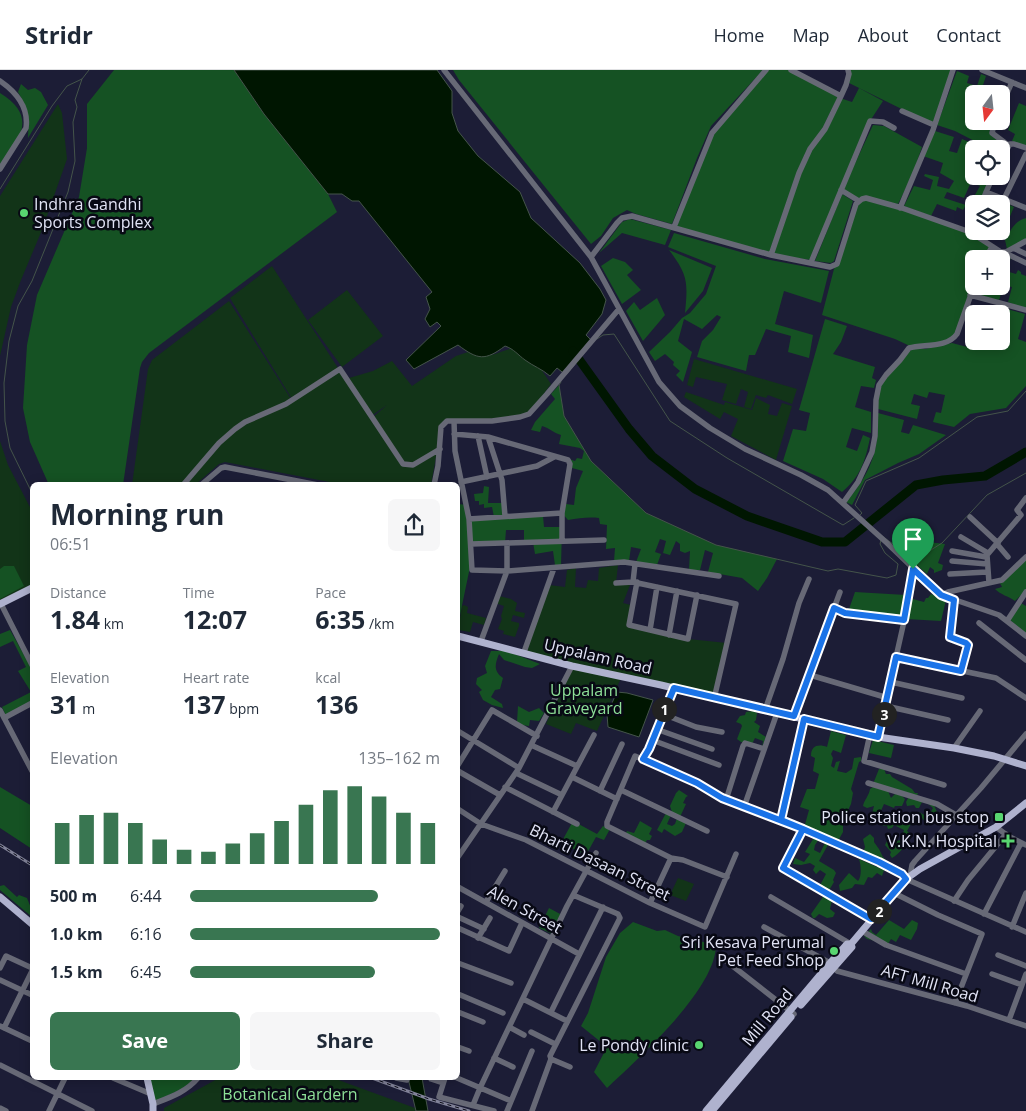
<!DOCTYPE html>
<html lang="en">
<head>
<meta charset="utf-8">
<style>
  body { margin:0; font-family:"Open Sans",sans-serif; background:#f6f6f7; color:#1f2937; height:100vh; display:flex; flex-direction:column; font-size:19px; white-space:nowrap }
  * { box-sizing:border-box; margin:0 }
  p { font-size:16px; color:#747a83 }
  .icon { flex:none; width:28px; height:28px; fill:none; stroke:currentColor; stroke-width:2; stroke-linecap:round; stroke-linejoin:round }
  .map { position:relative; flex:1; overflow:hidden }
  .details { position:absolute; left:30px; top:412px; width:430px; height:598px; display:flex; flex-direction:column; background:#fff; border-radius:8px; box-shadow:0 2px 12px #0003 }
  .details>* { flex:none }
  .needle { width:32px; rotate:195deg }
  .fabs { position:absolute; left:965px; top:15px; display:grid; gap:10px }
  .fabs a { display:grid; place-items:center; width:45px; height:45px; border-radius:8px; background:#fff; box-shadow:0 2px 12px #0003; font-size:25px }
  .pin { position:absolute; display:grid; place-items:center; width:42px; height:42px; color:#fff; margin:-51px -21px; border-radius:50% 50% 50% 0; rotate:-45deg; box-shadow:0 0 5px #0007 }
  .pin .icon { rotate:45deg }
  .km { position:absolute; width:25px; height:25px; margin:-12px; border-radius:50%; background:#222; color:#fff; font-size:14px; line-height:25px; text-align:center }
  .round { display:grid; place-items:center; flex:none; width:52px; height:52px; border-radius:8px; background:#f6f6f7 }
  .summary { display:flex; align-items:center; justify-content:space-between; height:85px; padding:0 20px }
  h1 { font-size:28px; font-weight:700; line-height:38px }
  .stats { display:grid; grid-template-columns:repeat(3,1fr); gap:8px; height:85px; padding:5px 20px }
  .stats div { display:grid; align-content:center }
  .stats b { font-size:25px; font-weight:700 }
  .stats small { font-size:14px; font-weight:400 }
  .stats p { font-size:14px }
  .chart { height:140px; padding:10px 20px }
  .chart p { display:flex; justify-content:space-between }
  .chart svg { width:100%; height:90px; margin-top:5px; stroke:#397651; stroke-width:6 }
  .cta { display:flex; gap:10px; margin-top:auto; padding:10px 20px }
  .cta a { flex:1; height:58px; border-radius:8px; background:#397651; color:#fff; font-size:20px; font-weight:700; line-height:58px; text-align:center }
  .cta a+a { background:#f6f6f7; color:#1f2937 }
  ul { padding:0 20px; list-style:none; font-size:16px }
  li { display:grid; grid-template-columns:80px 60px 1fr; align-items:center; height:38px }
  li i { height:12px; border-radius:6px; background:#397651 }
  header { display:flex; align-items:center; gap:30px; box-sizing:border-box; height:70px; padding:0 25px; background:#fff; border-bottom:1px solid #e0e1e3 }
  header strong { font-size:24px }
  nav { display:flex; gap:28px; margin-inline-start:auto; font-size:18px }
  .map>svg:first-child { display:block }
  .green { fill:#123418 }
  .forest { fill:#155223 }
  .water { fill:#001601; stroke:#44544a }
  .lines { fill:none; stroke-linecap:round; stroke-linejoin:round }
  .stream { stroke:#44544a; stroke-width:1 }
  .river { stroke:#001601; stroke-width:9 }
  .minor { stroke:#676976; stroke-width:5.5 }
  .major { stroke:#afb2ce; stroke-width:7 }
  .rail-casing { stroke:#818298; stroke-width:3 }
  .rail { stroke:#080914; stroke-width:1; stroke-dasharray:4; stroke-linecap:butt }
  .route-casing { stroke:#fff; stroke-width:10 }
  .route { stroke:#1a73e8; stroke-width:6 }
  .poi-dot { fill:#58d570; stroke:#080914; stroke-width:2 }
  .labels { text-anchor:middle; stroke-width:5; stroke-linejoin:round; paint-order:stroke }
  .poi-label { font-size:16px; fill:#e1e3f5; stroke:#080914; text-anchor:end }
  .street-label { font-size:16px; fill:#e1e3f5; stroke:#080914 }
  .park-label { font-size:16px; fill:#8ee098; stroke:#080914 }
</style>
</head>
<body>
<header>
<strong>Stridr</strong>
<nav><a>Home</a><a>Map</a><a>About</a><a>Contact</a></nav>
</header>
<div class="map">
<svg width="1026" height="1041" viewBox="0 0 1026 1041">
  <rect width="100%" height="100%" fill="#1c1d36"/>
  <path class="green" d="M58 34 62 43 67 89 42 160 21 210 11 237 0 286V126Z
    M272 196 338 298 292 329 230 228Z
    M347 220 383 266 342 297 308 250Z
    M229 231 291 329 235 359 286 335 340 301 400 393 410 397 437 381 431 415H345L225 392 219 394 195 415H132L148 299 152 290Z
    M512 278 520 285 541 299 551 314 529 344 492 351 444 352 440 379 413 395 403 394 372 348 387 335 371 346 349 308 373 301 392 291 412 316 456 286 468 282C483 291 496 283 512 278Z
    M694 289 797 319 792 334 768 325 766 328 756 325 751 339 744 337 748 322 741 319 736 334 722 330 727 314 696 307 693 317 687 315Z
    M686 322 724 335 725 332 752 340 756 328 770 335 768 344 777 346 782 333 792 336 776 390 731 366 738 349 724 342 720 349 684 327Z
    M0 371 8 395 32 441V514L0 532Z
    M618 495 616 513 630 515 623 533 631 535 630 555 688 569 727 573 714 629 622 606 597 661 576 653 571 664 546 654 573 594 524 582 549 515 565 517 567 500 576 498 575 517 586 518 588 510 598 511 599 498Z
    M499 526 511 529 517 533 515 541 525 543 524 548 513 545 511 551 519 553V556L515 567 503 564 504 561 498 559 502 549 501 546 504 536 495 533Z
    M464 535 468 537 467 543 486 548 484 555 473 552 470 562 458 560 462 536Z
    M678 808 694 814 686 831 670 825Z
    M219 1008H333L415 1038V1041H164V1038Z"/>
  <path class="forest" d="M114 0H234L261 40 328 124 337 142 149 283 142 292 140 298 123 415H49L30 372 23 338 27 275 37 225 79 127 87 78V34Z
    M453 0H763L711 56 697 88 672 154 636 144 627 140 613 148 601 166 591 174 459 10Z
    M766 0H790L838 27 825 53 840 28 852 32 859 18 883 31 870 51 812 190 771 185 674 157 712 63Z
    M849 0H953L934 55 847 12Z
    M957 1 969 6 967 13 977 16 981 4 986 6 982 18 988 21 987 24H974V51L984 56 985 52 990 54C987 66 997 70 1006 76L1001 86V79H990L955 61 937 55Z
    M21 14 28 20 35 18 41 22 48 35 28 68C29 48 28 39 18 22Z
    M0 23C39 47 19 69 0 99Z
    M1019 33 1026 36V76L1012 71 1015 64 1008 60Z
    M873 55 884 56 922 77 912 106 898 134 859 129 843 119Z
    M935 61 954 67 949 81 957 83 962 69 981 77 980 79H974V106H990L979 134 971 132 980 116 971 112 964 128 947 122 944 128 966 135 963 140 957 137 956 141 937 134 931 146 904 136 914 116 930 120 933 110 924 106 925 104 939 107 937 116 949 119 954 111 940 103 943 93 923 86Z
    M842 124 853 131 834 191 831 193 815 191Z
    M987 124 1014 137 1008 151 1001 148V134H983Z
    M866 128 970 162 992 177 985 189H974V216L957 264 944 272 912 277 895 269 822 245 834 199 838 191 854 137Z
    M1026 148V170L1007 179 1005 170C1011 160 1014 151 1026 148Z
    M630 149 671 160 665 175 622 163 599 183 622 152Z
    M674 163 765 189 829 201 821 233 784 221 775 254 813 265 809 288 788 282 791 266 766 259 755 285H749L746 301 697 287 702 271 713 260 721 247 717 245 702 259 684 249 678 271 692 282 683 312 676 305 680 301 673 295 674 292 665 284 655 291 649 282 670 262 682 248 690 243 706 224 716 196 668 177Z
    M669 180 712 198 703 221 685 243C688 212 688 205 669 180Z
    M993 180 1011 188 1006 201 1016 204 1018 200 1021 202V204L1026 206V239L1008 232 1012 217 1004 215 999 230 973 224 976 216H1001V189H987Z
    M613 188 625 192 633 200 627 205 641 220 622 234 601 196Z
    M657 228 665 245 643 271 626 241 634 232 640 240Z
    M999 237 1025 244 1018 269 1026 272V316L1006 338 970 344 954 357 933 352 936 342 941 343 945 325 929 322 927 328 914 324 911 334 920 336 917 349 878 339V333L880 316 907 282 916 278 925 279 952 273 971 278 974 268V271L985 272V278L996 280 999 271H1001V244H997Z
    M825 249 847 256 841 272 833 284 875 297 872 308 876 310 874 318 861 316 855 337 871 342V363L852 358 846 377 857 381 863 365 870 368C865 391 861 406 842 422L823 409 783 391 793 359 806 361 810 343 799 340Z
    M559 315 564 346 591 391 646 443 716 475 777 489 767 508 758 521 742 508 708 502 713 483 705 480 700 500H689L690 481 685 483 680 481V474L676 471 670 485 663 483 666 471 660 469 655 482 661 484 657 495 636 492 641 479 631 477 629 491H614L615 478 606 479 607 455 600 454 599 448C589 447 579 448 568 450L562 443 566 434 574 435 576 418 583 401 572 398 569 389 575 391 577 388 582 389 584 381 580 378 559 374 561 365C553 363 550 358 542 356L540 362 531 360 535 352 555 329 551 324Z
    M878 343 904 350 901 362 909 364 913 355 946 365 919 384 898 393 865 410 852 435 846 432C871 403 879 381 878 343Z
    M484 416 489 417 488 433H503L505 446H543L544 457H562L561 496 555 495 553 481 535 484 533 472 524 470V460H506L505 473 471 474V492L458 555V434L467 435 469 449 494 447 492 437 484 438V434L479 435V431H475L474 424 483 423Z
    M928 472 945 474 938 493 943 495 942 500 934 503V500L930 497 927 504 911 490 917 482 907 473Z
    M1026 485V520L1015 531C1008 526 1001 525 995 519L1002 517 1000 513Z
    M4 496H14L24 516 0 529V499Z
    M855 522 906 525 904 550 848 542Z
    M931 524 946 530 941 551 906 549 909 528 924 532 926 528H928Z
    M1019 532 1026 536V564L1008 548Z
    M10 560 32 599V632L6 646 2 637 31 622 18 601 26 597 13 571 0 577V564Z
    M491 581H507L540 594 532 598 525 597 504 590 499 584C495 594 493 601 503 608L500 619 495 620 491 627 502 634 503 638 492 635 483 630 479 622 482 620 476 614 477 608 487 603 485 596Z
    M518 636 529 642 539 638 544 643 539 651 530 650 529 656 522 655 517 652Z
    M753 641 757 643 756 650 754 652 760 656 758 662 766 667 762 677 763 671 755 668 752 674 741 672 737 669 742 656 741 654 736 652 740 646 745 645 746 642Z
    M831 661 846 665 841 683 833 680 831 684 833 688 831 696 834 698 836 692 840 691 837 701 846 703 852 699 854 688 861 687V691L859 692 851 719 853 723 851 734 843 751V762L838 771 804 758 809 740 800 737 807 719H815L819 704 813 701 815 688 811 686C811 675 819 674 827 677Z
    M873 670 894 675 891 688 869 683Z
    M879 699H884L886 704H890L892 707 912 719 915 723H918L917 726 873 714Z
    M0 717 32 736V779L0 758Z
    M873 717 888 721 891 728 895 724 901 725 905 729 902 736H895L894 738 884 734 879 745 876 746 872 744 874 736 867 738 863 736C864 730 869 726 870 719Z
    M679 720 688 726 686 727 683 733 686 734 680 747 672 742 670 736 676 723Z
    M909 726 933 733 937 742 926 753 922 748 916 745 907 761 911 764C910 772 899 784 892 788L890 785 891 782 885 775 887 771 893 775 898 770 899 771 905 763H903L904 760 894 755 892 758 888 759 887 756 881 755V746C887 747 889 750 894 751 901 753 906 742 913 742L916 744 919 742 928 747 933 738 927 733 922 732 919 738H916L914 735 907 736 906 732Z
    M666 743 671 745 667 754 672 756 675 754 677 748 686 753 682 762 675 766 664 759 662 763 657 760Z
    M573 751 597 764 603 756 610 759 604 770 596 767 586 785 561 773Z
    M640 751 652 758 649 764 652 766 650 770H647L645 773 625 765 627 761 634 763Z
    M870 764 874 768V772L879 779 883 787 889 793 887 795 863 783 865 777 863 769Z
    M815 766 819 769 815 775 814 780 820 783 826 771 829 773 819 791 834 800 836 803 833 810 834 812 828 822 819 817 826 804 820 800 816 804 813 800 815 796 810 793 801 795 793 794 795 788 804 792 810 784 805 782Z
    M859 789 884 800 882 806 877 803 872 808 868 807 864 815 855 814 852 818 840 821 839 815 849 803 858 811C862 806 861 795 859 789Z
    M4 815 17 827 19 825 27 828 31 838 32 837V847L0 820V816Z
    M825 824 832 830 830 839 835 843 833 847 827 848 819 844 815 848H813L811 844Z
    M549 838 562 845 552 864 539 858Z
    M889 850 904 859 912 850 918 853 917 859 911 870 900 865 896 872 891 869 888 874 867 869 864 866 871 859 872 862 876 865Z
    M633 852 657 861 665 860 678 866 716 875C716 919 638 989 607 1018L594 1002 607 977 581 956 588 943 606 887 620 863Z
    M147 1008H194L188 1016 154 1032Z"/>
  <path class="water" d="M234 0H437L452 21V43L458 61 478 86 520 122 531 148 580 193 600 219 606 230 602 244 586 265 593 272 566 305 557 298 550 306C542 299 533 296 525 290 518 285 514 279 505 276 485 291 478 290 458 275L414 299 406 290 441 256 437 252 430 257 425 249 430 239 426 227 432 222 359 131H352L342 124H328L264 44Z
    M617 622 627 623 653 630 639 667 608 657 607 644Z
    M408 1008H422L428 1041H416Z"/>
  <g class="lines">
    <path class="stream" d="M0 119 52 36 67 16 82 9 89 0
      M597 269 603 265 614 264 670 351 727 388 843 455 854 448
      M561 312 559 315 564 346 591 391 646 443 716 475 828 501 838 499 887 508 896 505 898 494 885 483 880 474 881 470
      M32 423 10 378 5 351 4 313 9 271 18 236 32 211 68 122 75 91 73 52 77 37 75 30 82 9
      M860 445 862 443 855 435 866 411 919 388 977 347 1008 341 1026 321
      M882 466 915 490 942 473 987 425 1026 403"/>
    <path class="river" d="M573 281 629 359 652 386 695 419 747 446 822 472H845L916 415 943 410 985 406 1026 382"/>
    <path class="minor" d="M444 0 591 187 659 312 680 336 710 358 745 379 801 405 828 420 887 473 941 525 999 545 1026 566
      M791 0 841 26
      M982 0 1026 18
      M0 11C16 22 29 37 26 58L0 99
      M1001 37 1012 12
      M902 41 934 55
      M995 51 992 63 1008 75
      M1001 90 1010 74H1014L1026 78
      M841 120 859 131
      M986 122 1026 138
      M1004 129 1026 84
      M981 134 993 106
      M900 138 933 60 953 0
      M674 157 712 63 766 0
      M970 162 974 154
      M1013 178 1026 184
      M1003 182 1026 193
      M771 185 799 103 810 79 825 59 841 26 846 15 849 4 848 0
      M591 187 617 153 622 148 632 146 771 185 830 197 837 194 838 191 856 134 862 129 866 128 902 138 970 162 1001 182H1006L1026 171
      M985 189 992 177
      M812 190 870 51 883 52 894 58
      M970 225 1026 240
      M454 351 455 381 469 449 472 500 507 501 624 492 719 506
      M454 364 488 367 568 390 570 394 562 443V470
      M478 366 487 407
      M488 367 502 410 505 446
      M461 412 537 396 554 387
      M183 415 219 373 235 359 245 352 286 334 340 299 403 394 413 395 440 379
      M201 415 221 398 225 397 318 415
      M434 415 438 396 441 357 447 351H492L520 347 529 344 547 324 619 239
      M843 433 858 412 872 382 875 366 876 330 879 315 886 305 900 290 909 278C924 274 947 278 957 264L974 216
      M970 447 998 473
      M469 449 562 443
      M961 467 988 483
      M471 474 604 470
      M997 474 1008 487
      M952 481 986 487
      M952 491 987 494
      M950 504 987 502
      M633 512 635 494
      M637 512 629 555 688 569 697 525
      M616 513 633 512 736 534 714 629
      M989 513 987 485 1021 445 1017 440 1026 428
      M941 525 948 522 1002 510 1026 487
      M954 530 950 567 966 573 968 575 961 601
      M1 534 32 595
      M834 538 845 543 904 550
      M1007 551 1026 522
      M979 553 1026 590
      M650 560 657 517
      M669 565 677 521
      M481 571 507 501V473
      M524 582 554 498
      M896 587 996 608 1026 628
      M810 605 888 628
      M891 612 962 628
      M886 636 948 650
      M0 640 32 701
      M765 640 783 589 799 533 809 509
      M663 644 696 657 722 662
      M794 646 840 522
      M4 648 32 633
      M656 659 712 679
      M458 661 519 698
      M870 664 864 691 944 715
      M878 667 903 556 913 499
      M652 670 719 695
      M531 675 577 696
      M954 678 980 641
      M643 689 649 679 674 618
      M458 695 492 640 537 666
      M458 701 500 725
      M516 703 562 725
      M572 707 617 729
      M868 713 937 734 956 745
      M505 717 577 754
      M621 720 707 761
      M600 721 622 674
      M726 730 743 676 745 673 764 679
      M744 737 777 643
      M458 739 481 754 526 770 650 833 705 857 736 784
      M553 742 594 665
      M781 750 804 649
      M996 757 1008 766 1026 775
      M803 759 783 797 871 849
      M458 787 519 698 572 596
      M910 806 912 795 915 791 981 718 1026 664
      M727 807 683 790 671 788 607 756V752L635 686 697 713 726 730 803 759 879 792 902 804 906 809 1026 862
      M458 817 579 884
      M894 823 938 845 982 864 955 933
      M771 827 851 874
      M954 831 968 810 1006 764
      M486 832 505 801
      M650 833 671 788
      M458 841 461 836
      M984 844 1021 773
      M458 847 484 859
      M764 857 830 893 837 901 967 936 1026 956
      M1012 857 1026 823
      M458 858 509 881 522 853
      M862 861 886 875 966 904
      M478 868 490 848
      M998 885 1026 896
      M725 890 794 944
      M458 893 511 913
      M0 898 6 886 32 898
      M992 904 1022 915
      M0 910 32 925
      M458 924 503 943
      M523 929 567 951
      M458 942 483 952
      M551 942 603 837
      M1009 950 1026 904
      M0 956 32 971
      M509 957 524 965
      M4 958 32 901
      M531 962 555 974
      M458 977 469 981
      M494 988 513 997
      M551 989 570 997
      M0 995 92 1041
      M113 1008 151 1024
      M396 1008 407 1010
      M432 1008 431 1009 443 1013
      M445 1008 439 1027 494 1041
      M457 1008 511 1031
      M153 1034C171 1027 186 1022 198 1008
      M473 1035 480 1018 567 836 596 783
      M0 1038 6 1041
      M49 1041 65 1008
      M507 1041 532 981
      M532 1041 551 989 550 986 620 848 618 844 573 825"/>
    <path class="major" d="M0 534 32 518
      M458 566 572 596 661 615 878 667 954 678 994 686 1026 696
      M0 827 32 854
      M801 935 852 877 851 874
      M147 1008 153 1034V1041
      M706 1041 830 893 847 874H851L906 809 920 799 996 757 1026 733
      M712 1041 791 947"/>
    <g class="rail-casing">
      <path id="rail" d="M0 775 32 795
        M372 1008 429 1029 469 1041"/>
    </g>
    <use href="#rail" class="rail"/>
  </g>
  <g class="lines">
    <g class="route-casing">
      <path id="route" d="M913 499 904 550 845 543 834 538 794 646 674 618 649 679 643 689 697 713 722 728 803 759 879 792 902 804 906 809 871 849 783 798 803 759 781 750 804 649 878 667 896 587 961 601 968 575 966 573 950 567 954 530 941 525 913 499"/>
    </g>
    <use href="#route" class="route"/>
  </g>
  <g class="poi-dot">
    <circle cx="24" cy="143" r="5"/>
    <rect x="994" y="742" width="10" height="10" rx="2.5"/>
    <path d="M1005.5 763.5h5v5h5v5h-5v5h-5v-5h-5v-5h5z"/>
    <circle cx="834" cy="881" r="5"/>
    <circle cx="699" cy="975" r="5"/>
  </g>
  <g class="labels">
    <g class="poi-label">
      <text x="34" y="140" text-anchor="start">Indhra Gandhi<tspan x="34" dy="18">Sports Complex</tspan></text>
      <text x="989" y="753">Police station bus stop</text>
      <text x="997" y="777">V.K.N. Hospital</text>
      <text x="824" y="878">Sri Kesava Perumal<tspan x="824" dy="18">Pet Feed Shop</tspan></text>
      <text x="689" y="981">Le Pondy clinic</text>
    </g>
    <g class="street-label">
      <text transform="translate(598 586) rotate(13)" y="6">Uppalam Road</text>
      <text transform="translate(600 792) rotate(26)" y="6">Bharti Dasaan Street</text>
      <text transform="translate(525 839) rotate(29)" y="6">Alen Street</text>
      <text transform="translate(930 913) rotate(16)" y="6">AFT Mill Road</text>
      <text transform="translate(767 947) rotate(-50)" y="6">Mill Road</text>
    </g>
    <g class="park-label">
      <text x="584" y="626">Uppalam<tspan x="584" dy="18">Graveyard</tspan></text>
      <text x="290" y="1030">Botanical Gardern</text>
    </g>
  </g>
</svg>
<div class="fabs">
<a><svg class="needle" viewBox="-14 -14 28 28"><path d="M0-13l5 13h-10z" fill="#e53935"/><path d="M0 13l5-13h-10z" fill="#747a83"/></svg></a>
<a><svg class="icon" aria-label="locate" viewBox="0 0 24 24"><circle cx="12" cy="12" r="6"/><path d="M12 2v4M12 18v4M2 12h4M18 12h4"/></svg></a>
<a><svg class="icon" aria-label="layers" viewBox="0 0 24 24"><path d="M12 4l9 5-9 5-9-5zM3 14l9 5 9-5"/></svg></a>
<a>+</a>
<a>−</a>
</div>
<div class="pin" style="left:913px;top:499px;background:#1e9e55"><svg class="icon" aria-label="arrive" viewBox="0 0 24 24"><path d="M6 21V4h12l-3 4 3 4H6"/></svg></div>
<b class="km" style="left:664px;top:639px">1</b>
<b class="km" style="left:879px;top:841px">2</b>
<b class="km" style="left:884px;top:644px">3</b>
<section class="details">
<div class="summary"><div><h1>Morning run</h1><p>06:51</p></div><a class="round"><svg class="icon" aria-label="share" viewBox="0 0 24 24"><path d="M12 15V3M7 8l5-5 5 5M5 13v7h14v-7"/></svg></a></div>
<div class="stats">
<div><p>Distance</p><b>1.84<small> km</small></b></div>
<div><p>Time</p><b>12:07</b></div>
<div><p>Pace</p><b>6:35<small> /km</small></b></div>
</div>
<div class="stats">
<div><p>Elevation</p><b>31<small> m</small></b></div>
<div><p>Heart rate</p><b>137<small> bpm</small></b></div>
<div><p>kcal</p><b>136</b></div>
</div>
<div class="chart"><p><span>Elevation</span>135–162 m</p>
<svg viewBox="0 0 160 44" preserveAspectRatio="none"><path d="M5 44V24M15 44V20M25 44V19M35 44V24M45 44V32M55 44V37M65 44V38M75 44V34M85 44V29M95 44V23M105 44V15M115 44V8M125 44V6M135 44V11M145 44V19M155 44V24"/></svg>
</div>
<ul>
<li><b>500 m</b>6:44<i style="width:75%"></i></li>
<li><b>1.0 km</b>6:16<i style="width:100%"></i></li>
<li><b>1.5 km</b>6:45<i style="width:74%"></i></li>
</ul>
<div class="cta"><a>Save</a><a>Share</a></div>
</section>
</div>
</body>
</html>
